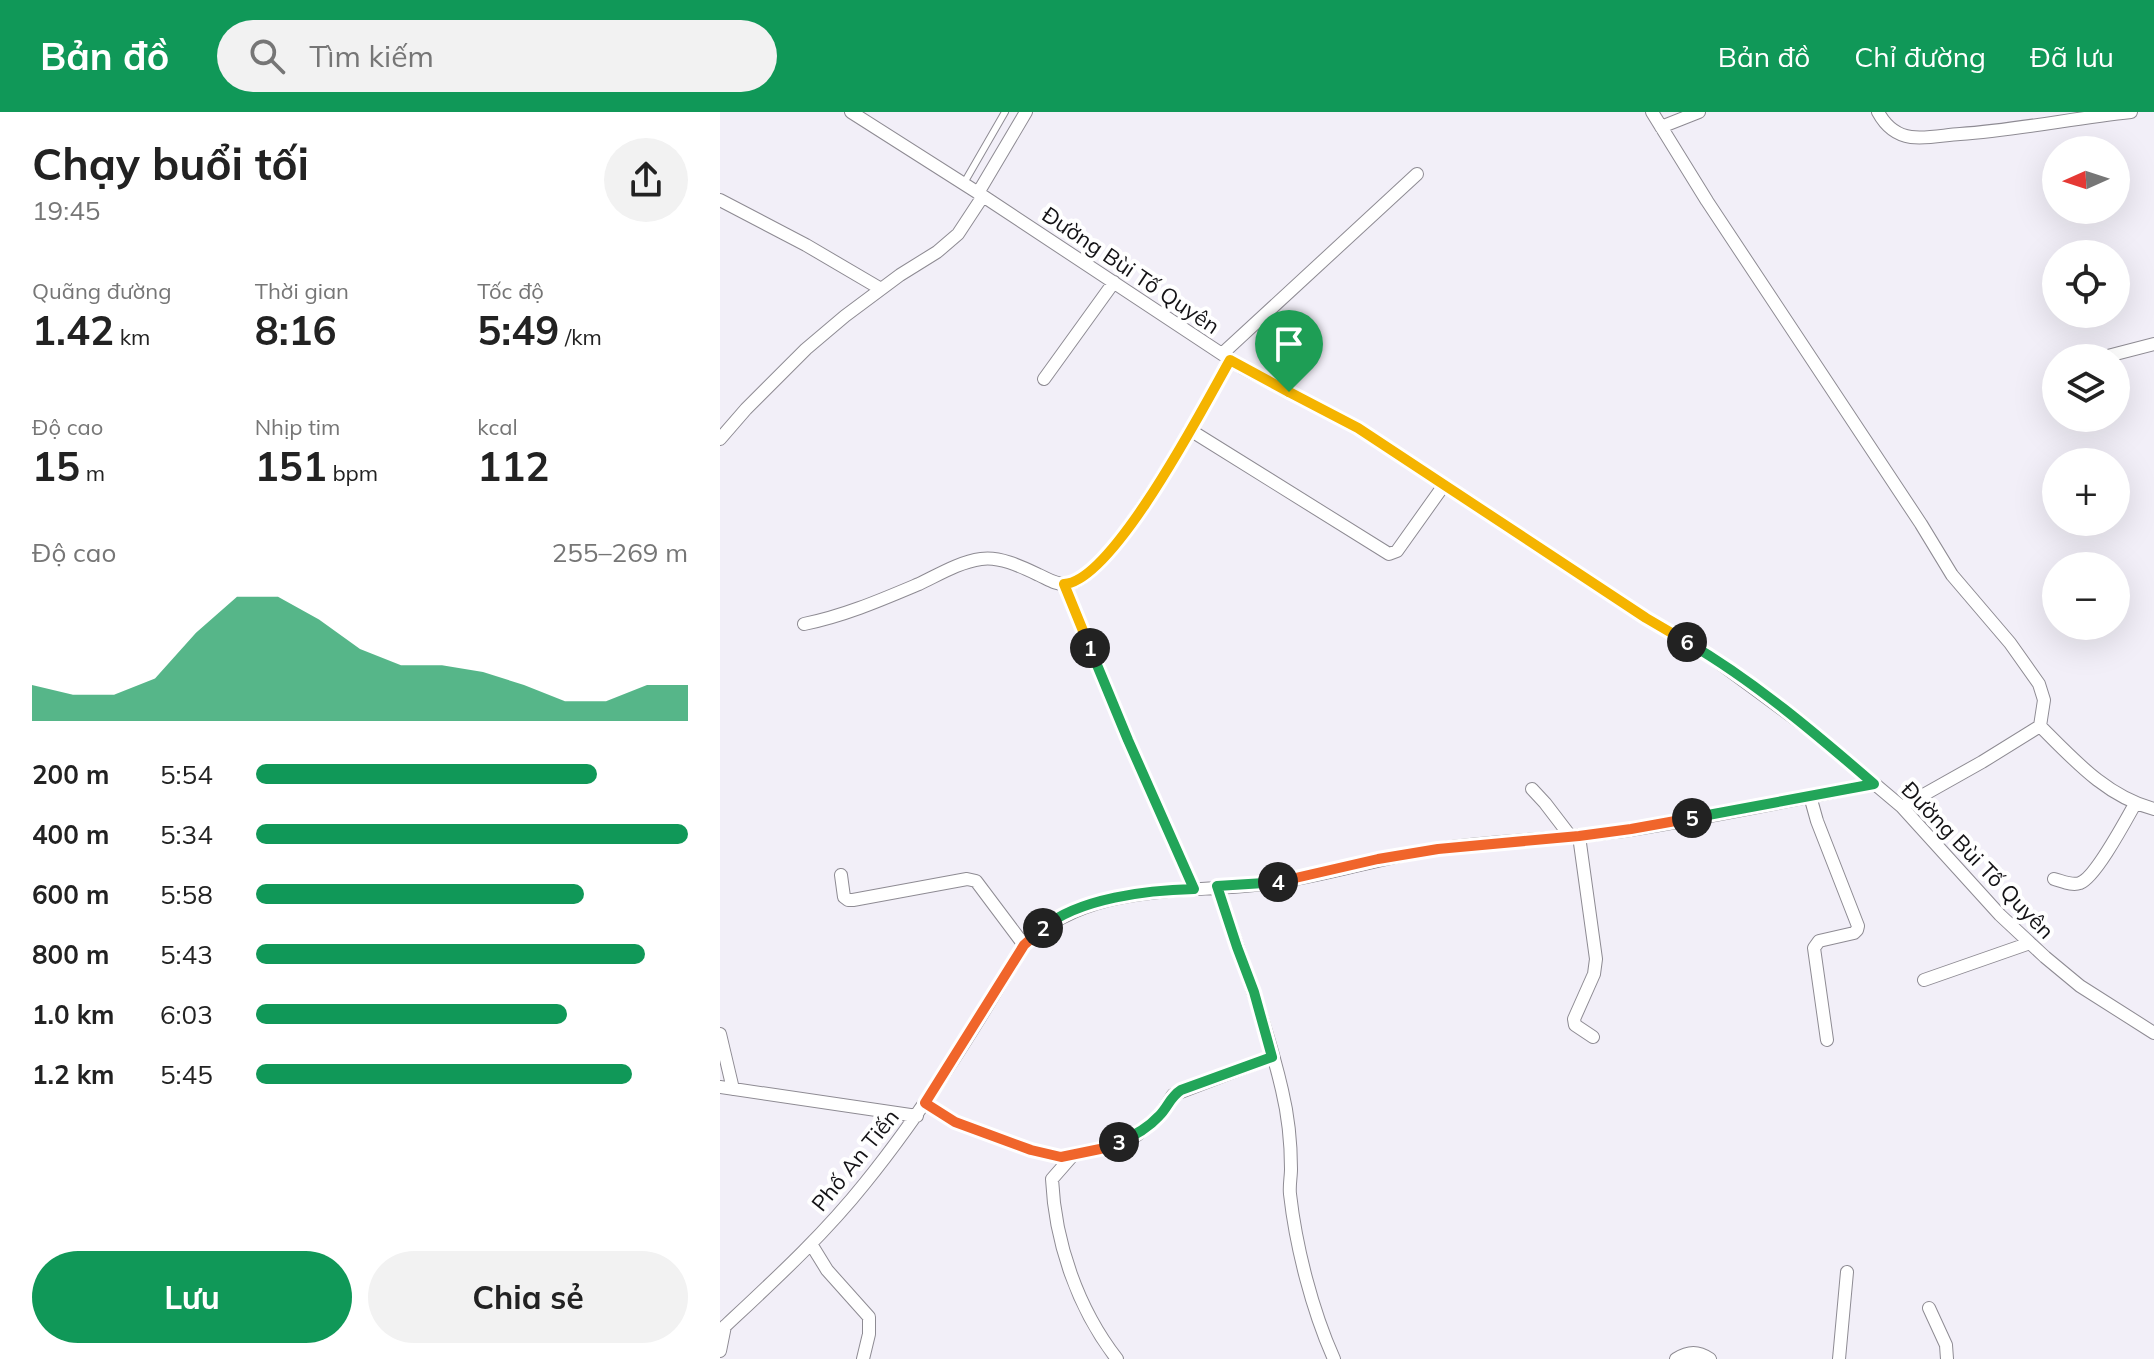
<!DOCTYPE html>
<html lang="vi">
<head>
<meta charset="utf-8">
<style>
  body { margin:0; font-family:Mulish,sans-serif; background:#f2f2f2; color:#222; height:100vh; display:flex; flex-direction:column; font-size:30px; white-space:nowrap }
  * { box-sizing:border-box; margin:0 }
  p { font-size:26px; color:#767676 }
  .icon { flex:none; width:44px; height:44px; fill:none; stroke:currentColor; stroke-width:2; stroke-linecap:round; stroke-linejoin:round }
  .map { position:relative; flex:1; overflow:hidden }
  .details { display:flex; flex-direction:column; background:#fff; width:720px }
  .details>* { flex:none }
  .needle { width:52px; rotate:267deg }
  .tools { position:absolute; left:1322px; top:24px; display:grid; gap:16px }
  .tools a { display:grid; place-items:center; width:88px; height:88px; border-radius:50%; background:#fff; box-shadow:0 8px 32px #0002; font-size:40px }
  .pin { position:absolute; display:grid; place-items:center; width:68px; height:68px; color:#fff; margin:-82px -34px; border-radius:50% 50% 50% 0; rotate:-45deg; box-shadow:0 0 8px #0007 }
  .pin .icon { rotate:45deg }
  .km { position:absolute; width:40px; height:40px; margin:-20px; border-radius:50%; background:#222; color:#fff; font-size:22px; line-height:40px; text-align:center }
  .round { display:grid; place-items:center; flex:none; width:84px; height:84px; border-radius:42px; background:#f2f2f2 }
  .summary { display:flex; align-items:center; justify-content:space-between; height:136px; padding:0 32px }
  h1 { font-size:44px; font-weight:700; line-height:60px }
  .metrics { display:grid; grid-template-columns:repeat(3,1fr); gap:12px; height:136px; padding:8px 32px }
  .metrics div { display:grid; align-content:center }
  .metrics b { font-size:40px; font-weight:700 }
  .metrics small { font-size:22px; font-weight:400 }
  .metrics p { font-size:22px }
  .chart { height:224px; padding:16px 32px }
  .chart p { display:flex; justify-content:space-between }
  .chart svg { width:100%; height:144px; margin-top:8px; fill:#109858; opacity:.7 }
  .action { display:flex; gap:16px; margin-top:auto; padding:16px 32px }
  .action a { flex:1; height:92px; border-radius:48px; background:#109858; color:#fff; font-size:32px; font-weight:700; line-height:92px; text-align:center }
  .action a+a { background:#f2f2f2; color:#222 }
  ul { padding:0 32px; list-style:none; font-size:26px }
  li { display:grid; grid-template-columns:128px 96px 1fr; align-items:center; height:60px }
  li i { height:20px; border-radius:10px; background:#109858 }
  header { display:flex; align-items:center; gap:48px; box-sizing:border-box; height:112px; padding:0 40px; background:#109858; color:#fff }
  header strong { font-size:38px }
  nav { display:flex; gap:44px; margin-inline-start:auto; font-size:28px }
  .search { width:560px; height:72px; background:#f2f2f2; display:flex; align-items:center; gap:20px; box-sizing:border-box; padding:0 28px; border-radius:44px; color:#767676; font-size:30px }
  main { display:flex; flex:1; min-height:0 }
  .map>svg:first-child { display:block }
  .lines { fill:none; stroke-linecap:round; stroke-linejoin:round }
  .lane-casing { stroke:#8e8b93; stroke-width:8 }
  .street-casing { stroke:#8e8b93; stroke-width:14 }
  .lane { stroke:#fff; stroke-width:6 }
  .street { stroke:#fff; stroke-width:12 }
  .split-1-casing { stroke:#fff; stroke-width:16 }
  .split-2-casing { stroke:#fff; stroke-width:16 }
  .split-3-casing { stroke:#fff; stroke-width:16 }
  .split-4-casing { stroke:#fff; stroke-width:16 }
  .split-5-casing { stroke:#fff; stroke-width:16 }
  .split-6-casing { stroke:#fff; stroke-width:16 }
  .split-7-casing { stroke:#fff; stroke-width:16 }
  .split-1 { stroke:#f5b400; stroke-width:10 }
  .split-2 { stroke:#22a559; stroke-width:10 }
  .split-3 { stroke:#f0652b; stroke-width:10 }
  .split-4 { stroke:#22a559; stroke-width:10 }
  .split-5 { stroke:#f0652b; stroke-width:10 }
  .split-6 { stroke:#22a559; stroke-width:10 }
  .split-7 { stroke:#f5b400; stroke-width:10 }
  .labels { text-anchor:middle; stroke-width:8; stroke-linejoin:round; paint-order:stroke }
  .street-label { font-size:22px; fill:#141316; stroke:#fff }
</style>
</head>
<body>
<header>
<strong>Bản đồ</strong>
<div class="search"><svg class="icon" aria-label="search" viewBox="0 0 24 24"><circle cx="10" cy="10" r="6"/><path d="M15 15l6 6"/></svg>Tìm kiếm</div>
<nav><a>Bản đồ</a><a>Chỉ đường</a><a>Đã lưu</a></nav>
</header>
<main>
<section class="details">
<div class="summary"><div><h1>Chạy buổi tối</h1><p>19:45</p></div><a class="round"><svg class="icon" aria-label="share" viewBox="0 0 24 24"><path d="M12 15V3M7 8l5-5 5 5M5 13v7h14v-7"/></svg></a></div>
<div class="metrics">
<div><p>Quãng đường</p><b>1.42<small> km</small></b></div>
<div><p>Thời gian</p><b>8:16</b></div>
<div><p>Tốc độ</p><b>5:49<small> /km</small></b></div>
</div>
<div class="metrics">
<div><p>Độ cao</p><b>15<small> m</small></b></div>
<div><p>Nhịp tim</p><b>151<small> bpm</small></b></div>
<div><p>kcal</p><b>112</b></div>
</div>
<div class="chart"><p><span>Độ cao</span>255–269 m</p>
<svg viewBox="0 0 160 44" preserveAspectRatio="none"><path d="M0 44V33L10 36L20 36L30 31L40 17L50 6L60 6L70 13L80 22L90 27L100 27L110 29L120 33L130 38L140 38L150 33L160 33V44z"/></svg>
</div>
<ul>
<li><b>200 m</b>5:54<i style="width:79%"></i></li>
<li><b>400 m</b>5:34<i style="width:100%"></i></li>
<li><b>600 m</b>5:58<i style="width:76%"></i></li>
<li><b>800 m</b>5:43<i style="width:90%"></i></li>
<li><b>1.0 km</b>6:03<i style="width:72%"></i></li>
<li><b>1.2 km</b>5:45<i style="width:87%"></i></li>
</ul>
<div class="action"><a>Lưu</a><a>Chia sẻ</a></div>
</section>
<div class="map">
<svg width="1434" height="1247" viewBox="0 0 1434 1247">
  <rect width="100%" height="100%" fill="#f2eff8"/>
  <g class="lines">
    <g class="lane-casing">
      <path id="lane" d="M244 71 285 0"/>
    </g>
    <g class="street-casing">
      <path id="street" d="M131 0 263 84 523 256 638 316 926 506 990 544 1093 620 1182 695 1280 803 1325 845 1360 874 1434 921
        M932 0 987 89 1201 412 1232 463 1290 531 1319 572 1324 588 1320 614
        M1158 0C1165 13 1176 23 1191 25 1207 27 1224 23 1240 22 1298 18 1354 6 1411 0
        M941 15 979 0
        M258 81 306 0
        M0 88 86 133 161 177
        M502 242 697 62
        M1380 246 1434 232
        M324 267 394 170
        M470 318 669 442 677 439 724 373
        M0 327 26 297 86 237 125 204 180 163 217 140 238 122 263 84
        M344 472 408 628 474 777
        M84 512C124 504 161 488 199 472 218 463 239 450 261 447 280 444 302 455 319 463 328 467 336 473 347 472 393 466 486 291 510 248
        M1320 614C1354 648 1387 685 1434 697
        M812 677 825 691 851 725
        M1090 684 1097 709 1138 814 1137 818 1134 821 1099 829 1094 836 1107 928
        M1182 695 1262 650 1320 614
        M859 724 876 847 874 862 854 907 855 913 873 925
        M121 763 124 785 128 788H133L247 767 256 769 304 833
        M1334 767C1342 769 1352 774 1360 771 1375 766 1406 708 1415 692
        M497 774C519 842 546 909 562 978 568 1003 571 1032 571 1057 571 1065 569 1074 570 1082 576 1135 592 1198 614 1247
        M1204 868 1310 831
        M0 922 13 977
        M0 975 197 1004
        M205 991 235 1010 311 1038 341 1045 380 1037 417 1023 440 1003 453 983 552 945
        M353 1043 332 1067C335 1131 358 1197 397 1247
        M91 1132 107 1158 149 1205V1222L143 1247
        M1209 1196 1226 1233 1227 1247
        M0 1219C50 1172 102 1125 145 1071 205 997 255 915 304 833 372 768 465 783 551 771 607 764 661 745 717 737 781 728 846 727 910 718 991 705 1073 688 1154 672
        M0 1239 5 1214
        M956 1247C969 1239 978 1239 990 1247
        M1119 1247 1127 1160"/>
    </g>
    <use href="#lane" class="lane"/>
    <use href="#street" class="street"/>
  </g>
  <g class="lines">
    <g class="split-1-casing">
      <path id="split-1" d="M370 536 344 472C393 470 485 292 510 248L569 280"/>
    </g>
    <g class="split-2-casing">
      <path id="split-2" d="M323 816C359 786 428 778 474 777L408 628 370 536"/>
    </g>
    <g class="split-3-casing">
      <path id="split-3" d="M323 816 304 833 205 991 235 1010 311 1038 341 1045 380 1037 399 1030"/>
    </g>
    <g class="split-4-casing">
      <path id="split-4" d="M399 1030C414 1024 428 1016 439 1004 448 995 450 985 461 978L552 945 534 880 517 835 497 774 558 770"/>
    </g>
    <g class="split-5-casing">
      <path id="split-5" d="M558 770 658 747 718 737 859 724 911 717 972 706"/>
    </g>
    <g class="split-6-casing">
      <path id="split-6" d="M967 530C1034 569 1095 621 1154 672L972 706"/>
    </g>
    <g class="split-7-casing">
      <path id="split-7" d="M569 280 638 316 926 506 967 530"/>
    </g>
    <use href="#split-1" class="split-1"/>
    <use href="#split-2" class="split-2"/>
    <use href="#split-3" class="split-3"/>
    <use href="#split-4" class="split-4"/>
    <use href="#split-5" class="split-5"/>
    <use href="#split-6" class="split-6"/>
    <use href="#split-7" class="split-7"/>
  </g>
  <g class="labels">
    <g class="street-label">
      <text transform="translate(411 158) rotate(34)" y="8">Đường Bùi Tố Quyên</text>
      <text transform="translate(1258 748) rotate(46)" y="8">Đường Bùi Tố Quyên</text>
      <text transform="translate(135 1048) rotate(-51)" y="8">Phố An Tiến</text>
    </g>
  </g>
</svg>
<div class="tools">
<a><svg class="needle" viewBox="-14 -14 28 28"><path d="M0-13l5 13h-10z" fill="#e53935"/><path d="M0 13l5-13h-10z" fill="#767676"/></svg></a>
<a><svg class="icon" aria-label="locate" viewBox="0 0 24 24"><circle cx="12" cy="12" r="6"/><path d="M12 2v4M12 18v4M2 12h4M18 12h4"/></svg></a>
<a><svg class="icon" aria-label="layers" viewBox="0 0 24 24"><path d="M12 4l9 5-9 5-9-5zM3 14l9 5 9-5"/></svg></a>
<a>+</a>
<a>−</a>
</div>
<div class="pin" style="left:569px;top:280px;background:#1e9e55"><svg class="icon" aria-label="arrive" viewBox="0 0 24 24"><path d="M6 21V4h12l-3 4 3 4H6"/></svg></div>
<b class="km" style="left:370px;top:536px">1</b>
<b class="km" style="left:323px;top:816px">2</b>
<b class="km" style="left:399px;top:1030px">3</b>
<b class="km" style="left:558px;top:770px">4</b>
<b class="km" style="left:972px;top:706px">5</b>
<b class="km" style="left:967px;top:530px">6</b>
</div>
</main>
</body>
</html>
